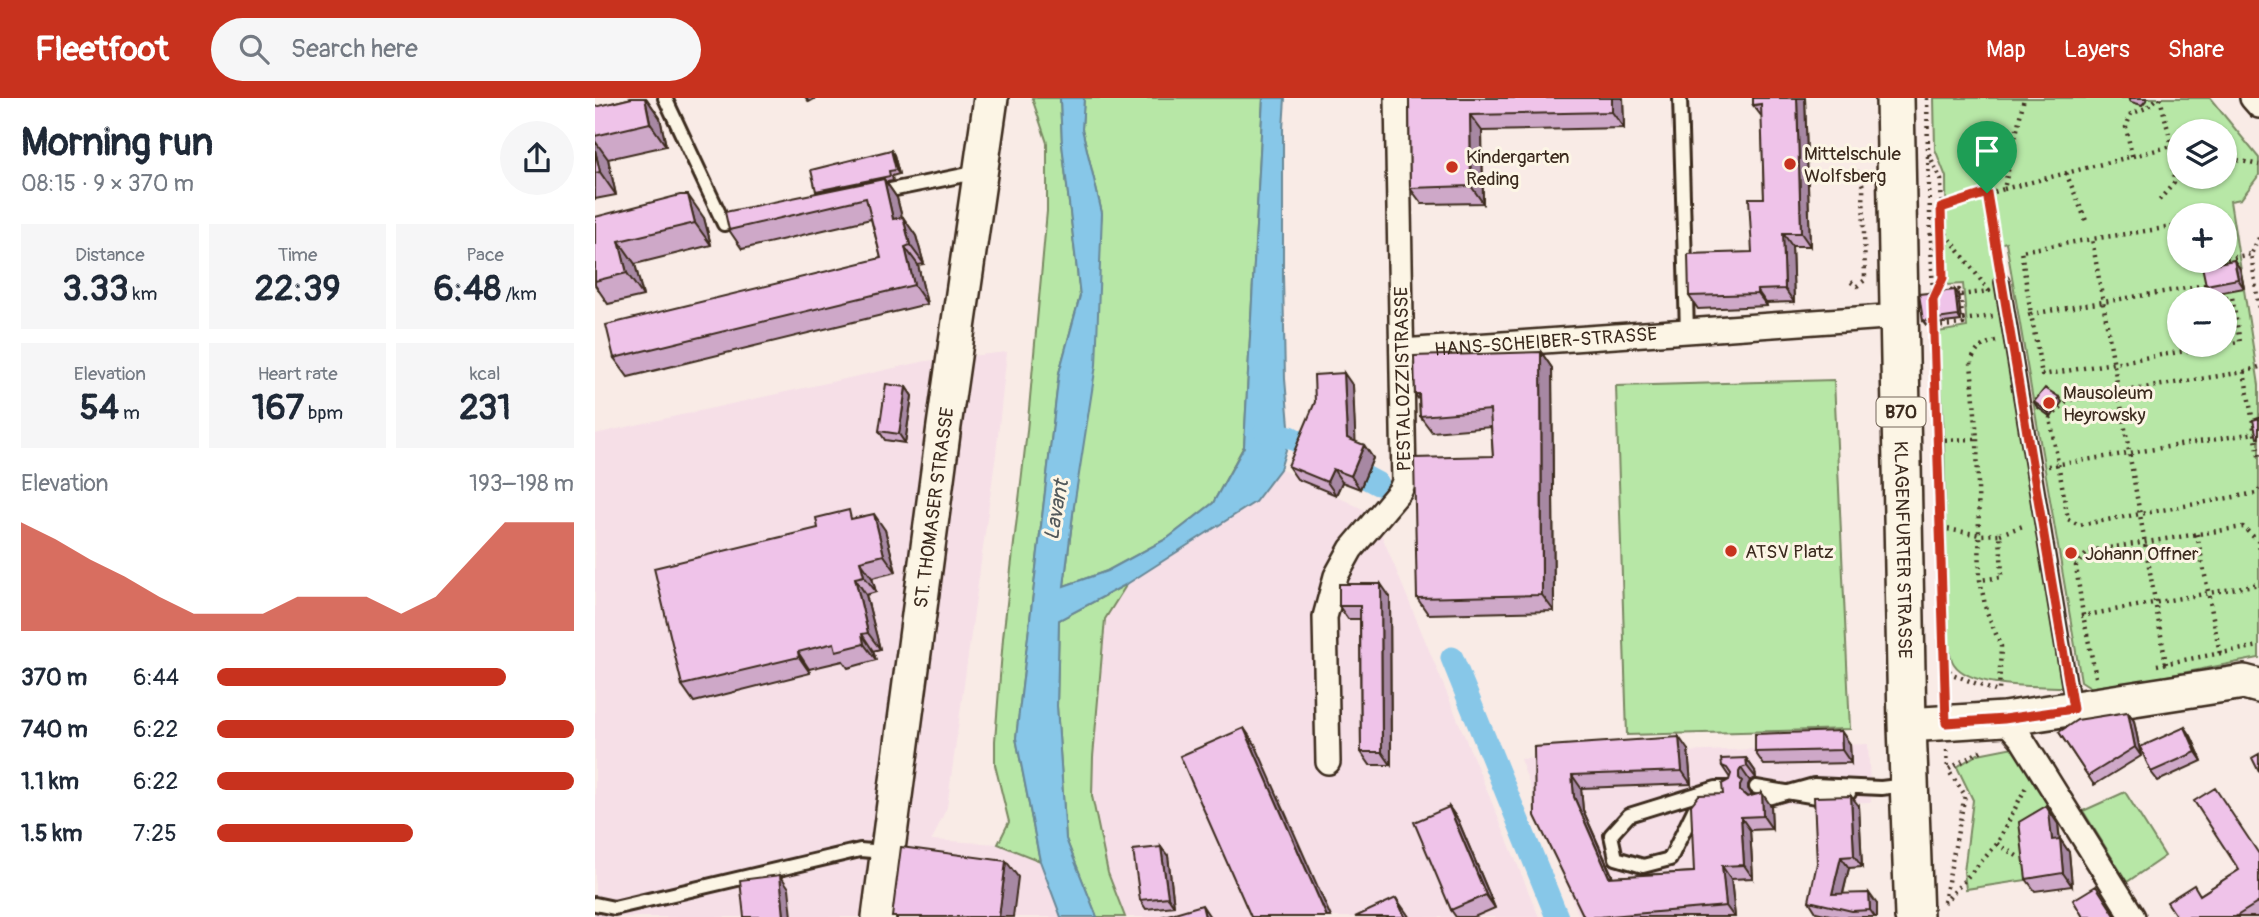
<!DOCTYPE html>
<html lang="en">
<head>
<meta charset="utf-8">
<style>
  body { margin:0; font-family:Pangolin,sans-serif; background:#f6f6f7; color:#1f2937; height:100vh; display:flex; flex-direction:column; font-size:26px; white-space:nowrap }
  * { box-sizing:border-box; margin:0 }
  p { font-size:23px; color:#747a83 }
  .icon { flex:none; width:38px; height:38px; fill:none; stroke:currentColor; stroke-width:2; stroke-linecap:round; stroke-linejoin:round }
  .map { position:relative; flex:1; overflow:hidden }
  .sheet { display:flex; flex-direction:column; background:#fff; width:595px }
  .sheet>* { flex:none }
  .tools { position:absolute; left:1572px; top:21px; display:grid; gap:14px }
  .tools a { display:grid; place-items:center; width:70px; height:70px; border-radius:50%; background:#fff; box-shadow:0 2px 5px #0004; font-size:35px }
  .pin { position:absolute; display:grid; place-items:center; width:60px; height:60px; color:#fff; margin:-72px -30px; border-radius:50% 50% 50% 0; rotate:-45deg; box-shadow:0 0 7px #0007 }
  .pin .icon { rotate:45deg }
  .round { display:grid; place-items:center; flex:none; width:74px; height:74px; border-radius:37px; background:#f6f6f7 }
  .head { display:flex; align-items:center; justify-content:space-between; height:119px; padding:0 21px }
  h1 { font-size:38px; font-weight:700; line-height:52px }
  .figures { display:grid; grid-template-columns:repeat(3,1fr); gap:10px; height:119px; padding:7px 21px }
  .figures div { display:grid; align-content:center; border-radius:0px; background:#f6f6f7; text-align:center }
  .figures b { font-size:35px; font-weight:700 }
  .figures small { font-size:19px; font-weight:400 }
  .figures p { font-size:19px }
  .chart { height:196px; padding:14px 21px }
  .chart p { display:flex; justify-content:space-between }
  .chart svg { width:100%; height:126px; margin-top:7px; fill:#c8321e; opacity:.7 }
  ul { padding:0 21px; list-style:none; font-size:23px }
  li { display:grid; grid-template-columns:112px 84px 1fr; align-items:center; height:52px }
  li i { height:18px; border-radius:9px; background:#c8321e }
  header { display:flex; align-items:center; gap:42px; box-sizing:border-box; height:98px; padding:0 35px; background:#c8321e; color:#fff }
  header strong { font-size:33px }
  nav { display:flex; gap:38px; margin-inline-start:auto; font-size:24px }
  .search { width:490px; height:63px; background:#f6f6f7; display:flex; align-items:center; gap:18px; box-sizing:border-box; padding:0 24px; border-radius:38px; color:#747a83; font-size:26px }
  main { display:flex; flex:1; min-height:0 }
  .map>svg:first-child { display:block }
  .built { fill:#f6dfe7 }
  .green { fill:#b7e7a6; stroke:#798862; stroke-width:2; fill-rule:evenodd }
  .water { fill:#87c7e8; stroke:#698897; stroke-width:2 }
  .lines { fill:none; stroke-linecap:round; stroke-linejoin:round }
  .canal { stroke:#87c7e8; stroke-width:23 }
  .lane-casing { stroke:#3b2a1e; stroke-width:18 }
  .street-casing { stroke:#3b2a1e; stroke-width:28 }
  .secondary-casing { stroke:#3b2a1e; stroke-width:38 }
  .primary-casing { stroke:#3b2a1e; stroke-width:42 }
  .path { stroke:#3b2a1e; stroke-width:4.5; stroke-dasharray:2 5; stroke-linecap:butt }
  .lane { stroke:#fcf5e5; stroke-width:12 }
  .street { stroke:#fcf5e5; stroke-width:23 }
  .secondary { stroke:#fcf5e5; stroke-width:33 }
  .primary { stroke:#fcf5e5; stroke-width:37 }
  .wall { fill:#cea8c8; stroke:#3b2a1e; stroke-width:2 }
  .shaded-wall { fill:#a788a3; stroke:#3b2a1e; stroke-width:2 }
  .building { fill:#efc3e9; stroke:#3b2a1e; stroke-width:2 }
  .route-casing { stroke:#fff; stroke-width:14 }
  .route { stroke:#c8321e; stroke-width:9 }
  .poi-dot { fill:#c8321e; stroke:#fcf5e5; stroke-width:2.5 }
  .labels { text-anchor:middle; stroke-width:6; stroke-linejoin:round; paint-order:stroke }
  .shield { fill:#fcf5e5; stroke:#75675a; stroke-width:2 }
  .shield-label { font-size:18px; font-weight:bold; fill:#3b2a1e }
  .poi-label { font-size:19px; fill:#3b2a1e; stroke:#fcf5e5; text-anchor:start }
  .street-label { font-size:19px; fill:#3b2a1e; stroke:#fcf5e5 }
  .water-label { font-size:21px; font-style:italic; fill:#52595b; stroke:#fcf5e5 }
</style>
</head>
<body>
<header>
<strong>Fleetfoot</strong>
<div class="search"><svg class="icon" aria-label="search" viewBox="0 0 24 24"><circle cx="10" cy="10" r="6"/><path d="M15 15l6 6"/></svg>Search here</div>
<nav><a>Map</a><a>Layers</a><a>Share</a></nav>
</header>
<main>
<section class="sheet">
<div class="head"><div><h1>Morning run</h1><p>08:15 · 9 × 370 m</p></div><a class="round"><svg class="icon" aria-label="share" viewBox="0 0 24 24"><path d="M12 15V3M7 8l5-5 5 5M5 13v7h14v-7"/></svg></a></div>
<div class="figures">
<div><p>Distance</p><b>3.33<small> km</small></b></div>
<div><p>Time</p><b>22:39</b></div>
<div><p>Pace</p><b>6:48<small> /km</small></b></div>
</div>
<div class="figures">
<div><p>Elevation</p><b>54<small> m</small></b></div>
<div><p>Heart rate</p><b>167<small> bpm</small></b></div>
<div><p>kcal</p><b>231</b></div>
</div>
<div class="chart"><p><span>Elevation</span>193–198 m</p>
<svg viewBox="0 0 160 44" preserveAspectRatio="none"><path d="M0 44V6L10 12L20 19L30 25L40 32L50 38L60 38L70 38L80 32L90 32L100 32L110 38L120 32L130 19L140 6L150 6L160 6V44z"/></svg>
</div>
<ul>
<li><b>370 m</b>6:44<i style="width:81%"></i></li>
<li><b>740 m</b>6:22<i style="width:100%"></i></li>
<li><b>1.1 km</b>6:22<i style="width:100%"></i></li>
<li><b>1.5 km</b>7:25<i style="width:55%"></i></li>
</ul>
</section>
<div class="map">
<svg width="1664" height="819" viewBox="0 0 1664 819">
  <rect width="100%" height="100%" fill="#f9ebe6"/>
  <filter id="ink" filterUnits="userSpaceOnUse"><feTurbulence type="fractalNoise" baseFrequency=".0143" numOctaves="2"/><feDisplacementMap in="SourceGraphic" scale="14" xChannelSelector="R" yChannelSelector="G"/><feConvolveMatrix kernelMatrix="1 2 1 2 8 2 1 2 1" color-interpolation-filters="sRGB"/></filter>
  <g filter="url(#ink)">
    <path class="built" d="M412 254 401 356 352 709 337 742 403 746 445 763 466 819H0V336L331 263Z
      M685 371 778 416 944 819H530L513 775 497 698 498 659 510 521 532 486 660 404Z
      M1273 646 1276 704 1176 706 1177 731 1155 732 1158 780 1136 785 1140 819H984L925 661Z"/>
    <path class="green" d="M437 0H465L467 46 485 198 464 275 421 640 445 763 403 746 414 724 400 667V643L408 540 432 333 452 113V45Z
      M489 0H668L649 348 618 405 573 440 512 473 469 488 479 408 507 115 487 31Z
      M1339 0H1615L1664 60V77L1646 101 1635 103 1664 287V560L1500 592 1486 583 1411 144 1401 147 1475 586 1467 589C1440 588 1375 590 1359 566 1355 561 1354 551 1352 545L1349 338 1343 234 1372 229 1368 186 1352 187 1351 79 1340 51ZM1584 33H1629V79H1584ZM1584 117H1629V163H1584ZM1584 201H1629V247H1584Z
      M1239 282 1255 631 1032 637 1021 288Z
      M532 486 510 521 498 659 497 698 513 775 530 819H502L471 741 462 608 464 522Z
      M1418 649 1432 667 1462 719 1433 737 1438 781 1371 791 1369 774 1378 702 1362 669 1383 656Z
      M1530 694 1570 758 1532 784 1488 713Z"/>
    <path class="water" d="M465 0H489L487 31 507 115 501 267 479 408 469 488 512 473 573 440 618 405 649 349 668 0H690L688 31V177L690 281 695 339 685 371 660 404 532 486 464 522 462 608 471 741 502 819H466L445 763 421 640 464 275 485 198 467 46Z"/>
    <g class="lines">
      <path class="canal" d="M670 333 695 339 783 386
        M857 560 962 819"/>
      <g class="lane-casing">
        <path id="lane" d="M70 0 129 126 147 122
          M1085 0 1092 233
          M281 95 384 74
          M1407 184 1478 609
          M1161 689 1222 699 1254 695
          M1162 703 1219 687 1286 690 1311 687
          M1104 709 1099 712 1075 761 1048 768 1021 760 1016 737 1034 717 1121 690H1136
          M0 806 19 810 265 752 290 754"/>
      </g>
      <g class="street-casing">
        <g id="street">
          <path d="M1657 0 1664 8"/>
          <path id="s1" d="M807 253 1305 218"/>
          <path d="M1409 621 1426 640 1538 819"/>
          <path d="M733 664 730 519 741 478 756 451 805 393 809 384 802 0"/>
        </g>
      </g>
      <g class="secondary-casing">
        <g id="secondary">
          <path d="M1312 627 1409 621 1649 584 1664 588"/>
          <path id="s2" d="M284 819 349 328 396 0"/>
        </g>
      </g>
      <g class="primary-casing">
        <g id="primary">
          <path id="s3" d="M1300 0 1312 627 1319 819"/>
        </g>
      </g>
      <path class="path" d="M1332 0 1333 54 1346 82 1348 180 1339 199
        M1565 0 1577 48 1584 49
        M1333 58 1338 200
        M1537 58 1531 29 1536 16 1551 10 1563 0
        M1629 59 1664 67
        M1471 75 1492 125
        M1409 91 1577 48 1579 85 1564 102
        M1393 95 1405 171
        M1346 110 1409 91 1429 0
        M1347 130 1394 193 1365 197
        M1664 140 1656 156 1664 211
        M1629 156 1630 161 1656 156
        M1256 184 1262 188 1270 182 1268 88 1261 71
        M1610 185 1613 201
        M1610 187 1436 216 1447 277 1626 247
        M1617 201 1637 199 1645 244 1629 246
        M1433 217 1436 216 1426 153 1497 141
        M1339 221 1350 597
        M1368 222 1398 218
        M1339 229 1368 226 1364 192 1355 193
        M1401 243C1387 246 1381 251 1376 264L1382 341 1385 482 1391 512 1406 548 1404 594
        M1649 274 1664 269
        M1343 342 1382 341
        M1664 358 1649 274 1473 302 1455 320 1473 421 1484 427 1661 395 1664 391
        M1453 368 1660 335
        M1346 430 1385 437 1405 436 1407 479 1385 482
        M1405 436 1431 427
        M1602 436 1625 556
        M1486 518 1664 486
        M1571 566 1497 141 1584 128
        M1350 567 1357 576 1400 593
        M1562 567 1664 548
        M1501 579 1488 517 1481 468 1494 453 1648 429 1663 443 1664 453
        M1352 652 1353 672
        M1354 671 1389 651
        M1402 746 1422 758
        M1349 804 1370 697 1353 672
        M1349 805 1402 746 1432 687"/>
      <use href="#lane" class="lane"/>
      <use href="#street" class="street"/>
      <use href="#secondary" class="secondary"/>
      <use href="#primary" class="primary"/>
    </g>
    <path class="wall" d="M37 0H51L65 20 71 48 13 61 21 97 0 101V9Z
      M211 0H221L214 4Z
      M814 0H1028L1029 30 887 33 888 105 827 106 815 90Z
      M1210 0 1215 148H1197L1199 204 1171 205 1172 208 1103 211 1094 198 1157 154 1169 100 1167 19 1158 7Z
      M1533 0H1553L1547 7 1536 4Z
      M296 52 299 57 304 76 297 78 298 83 291 84 302 100 307 119 321 138 329 166 323 167 332 206 33 279 19 260 286 160 276 121 147 151 134 132 222 95 221 93Z
      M0 119 109 120 116 147 40 166 48 198 13 206 0 187Z
      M1639 162 1645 171 1649 190 1617 196 1611 187Z
      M1360 192 1363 196 1366 223 1331 227 1328 223Z
      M946 254 957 270 959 513 833 516 822 500 898 358 896 329 837 334 825 318 824 302 820 296Z
      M758 288 760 344 769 347 778 360 765 391 747 384 741 397 702 381 693 368Z
      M311 289 317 298 310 345 290 342 284 333Z
      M1439 304H1467L1456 319 1442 309Z
      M260 420 290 432 301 474 277 480 281 494 271 497 285 551 278 553 281 562 253 570 248 563 214 571 215 575 99 604 87 587Z
      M795 499 796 667H775L766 654 765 521H753L744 508Z
      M1533 614 1539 623 1546 658 1499 687 1464 634Z
      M1590 629 1596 638 1607 663 1563 683 1556 674Z
      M1246 633 1255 646 1256 665 1169 667 1160 654Z
      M939 649 1093 652 1096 686 986 690 988 712 1018 779 1099 774 1135 680 1127 668 1151 660 1160 673 1161 680 1155 683 1153 687V691L1156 696 1155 698 1176 708 1177 731 1155 732 1158 780 1136 781 1140 819H989Z
      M1264 708 1267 769 1254 770 1248 796 1282 806V819H1244L1221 814 1214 803Z
      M854 709 863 722 900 810 879 819H861L856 812Z
      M1463 726 1465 741 1474 754 1477 788 1440 793 1431 781Z
      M1664 756V819H1582L1605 797 1644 772Z
      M573 758 579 808 551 811 545 802Z"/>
    <path class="shaded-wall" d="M50 0H51L65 20 71 48 55 25Z
      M1017 0H1028L1029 30 1017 14Z
      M1202 0H1210L1215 148 1206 135Z
      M875 17 887 33 888 105 876 88Z
      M0 43 13 61 21 97 5 74 0 52Z
      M296 52 299 57 304 76 301 72Z
      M289 81 302 100 312 140 298 121Z
      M93 97 109 120 116 147 100 125Z
      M308 119 321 138 329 166 315 147Z
      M1188 135 1197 148 1199 204 1190 191Z
      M24 143 40 166 48 198 32 175Z
      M310 149 323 167 332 206 319 187Z
      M1639 162 1645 171 1649 190 1643 181Z
      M1162 192 1171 205 1172 208 1163 196Z
      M1360 192 1363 196 1366 223 1363 218Z
      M946 254 957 270 959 513 947 497Z
      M749 275 758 288 761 353 752 340Z
      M311 289 317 298 310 345 304 336Z
      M1464 299 1467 304 1456 319 1453 314Z
      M769 347 778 360 765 391 756 378Z
      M738 371 747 384 741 397 732 384Z
      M279 416 290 432 301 474 289 457Z
      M265 463 277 480 281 494 269 478Z
      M260 480 271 497 285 551 273 535Z
      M786 486 795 499 796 667 787 654Z
      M267 536 278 553 281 562 269 546Z
      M203 554 214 571 215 575 204 559Z
      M1533 614 1539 623 1546 658 1540 649Z
      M1590 629 1596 638 1607 663 1601 654Z
      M649 630 660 646 736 819H732Z
      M1246 633 1255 646 1256 665 1247 652Z
      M1084 639 1093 652 1096 686 1087 673Z
      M1151 660 1160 673 1161 680 1152 668Z
      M1146 670 1155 683 1153 687V691L1156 696 1154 700 1145 693 1144 674Z
      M977 677 986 690 988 712 1023 792 1014 779 979 699Z
      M1167 695 1176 708 1177 731 1168 718Z
      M1256 698 1264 708 1267 769 1259 758Z
      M1451 708 1463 726 1466 755 1457 742Z
      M854 709 863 722 900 810 891 797Z
      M1146 719 1155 732 1158 780 1149 767Z
      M1465 741 1474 754 1477 788 1468 775Z
      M566 749 573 758 579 808 573 799Z
      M1246 759 1254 770 1245 807 1237 796Z
      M411 763 423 779 418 819H404Z
      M1127 768 1136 781 1140 819H1139L1131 808Z
      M185 777 194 790 197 819H189Z
      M1274 795 1282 806V819H1280L1275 812Z
      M801 800 813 817 814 819H810Z
      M607 807 615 819H610Z"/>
    <path class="building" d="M37 0H50L55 25 0 38V9Z
      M814 0H1017V14L875 17 876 88 815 90Z
      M1158 0H1202L1206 135H1188L1190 191 1162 192 1163 196 1094 198 1093 156 1157 154 1154 100H1169L1166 6 1158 7Z
      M0 52 5 74 0 75Z
      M296 52 301 72 294 73 295 78 221 93 216 72Z
      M289 81 298 121 308 119 315 147 310 149 319 187 19 260 11 227 286 160 271 100 134 132 130 114Z
      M85 97H93L100 125 24 143 32 175 0 183V119Z
      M1639 162 1643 181 1611 187 1607 168Z
      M1360 192 1363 218 1328 223 1324 196Z
      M946 254 947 497 822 500 819 360 898 358 895 312 825 318 824 296H820L819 258Z
      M749 275 752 340 769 347 756 378 738 371 732 384 693 368 720 304 719 277Z
      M291 286 311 289 304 336 284 333Z
      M1450 290 1464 299 1453 314 1439 304Z
      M1664 320V340H1662L1658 322Z
      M254 412 256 421 279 416 289 457 265 463 269 478 260 480 273 535 267 536 269 546 241 553 239 545 203 554 204 559 87 587 59 470 223 430 221 420Z
      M744 486H786L787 654H766L765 508H744Z
      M1533 614 1540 649 1493 678 1464 634 1482 622Z
      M1590 629 1601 654 1556 674 1545 649Z
      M649 630 732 819H656L585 658Z
      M1246 633 1247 652 1160 654V636Z
      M1084 639 1087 673 977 677 979 699 1014 779 1099 774 1096 707 1104 697 1128 696 1127 686 1134 682 1136 676 1132 670 1127 668 1126 661 1151 660 1152 668 1146 670 1144 674V680L1147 683 1145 687V693L1152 699 1167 695 1168 718 1146 719 1149 767 1127 768 1131 808 1004 819H989L940 718 939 649Z
      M1664 656V674L1657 660Z
      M1620 690 1664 756V804L1640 819H1582L1572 804 1599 787 1605 797 1644 772 1599 703Z
      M1256 698 1259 758 1246 759 1237 796 1274 795 1275 812 1257 813 1214 803 1222 765 1219 699Z
      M1451 708 1454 713 1457 742 1465 741 1468 775 1431 781 1424 724Z
      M854 709 891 797 856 812 819 724Z
      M306 749 411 763 404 819H297Z
      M566 749 573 799 545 802 538 752Z
      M185 777 189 819H149L145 782Z
      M1501 788 1521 819H1488L1478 802Z
      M801 800 810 819H760Z
      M607 807 610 819H566Z"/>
  </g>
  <g class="lines" filter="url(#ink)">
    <g class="route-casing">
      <path id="route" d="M1392 95 1478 611 1409 621 1351 625 1338 202 1348 180 1346 110Z"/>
    </g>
    <use href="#route" class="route"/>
  </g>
  <g class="poi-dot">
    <circle cx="1195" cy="66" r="7"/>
    <circle cx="857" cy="69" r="7"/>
    <circle cx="1454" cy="305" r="7"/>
    <circle cx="1136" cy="453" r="7"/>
    <circle cx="1476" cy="455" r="7"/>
  </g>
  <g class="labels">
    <rect class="shield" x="1281.5" y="299.5" width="49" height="29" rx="5"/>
    <g class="shield-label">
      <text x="1306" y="320">B70</text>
    </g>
    <g class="poi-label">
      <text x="1209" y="62">Mittelschule<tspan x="1209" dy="22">Wolfsberg</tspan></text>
      <text x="871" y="65">Kindergarten<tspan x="871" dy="22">Reding</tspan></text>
      <text x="1468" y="301">Mausoleum<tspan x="1468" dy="22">Heyrowsky</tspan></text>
      <text x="1150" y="460">ATSV Platz</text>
      <text x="1490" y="462">Johann Offner</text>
    </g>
    <g class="street-label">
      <text dy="7" stroke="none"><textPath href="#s1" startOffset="144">HANS-SCHEIBER-STRASSE</textPath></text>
      <text transform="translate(807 281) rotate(-91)" y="7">PESTALOZZISTRASSE</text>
      <text dy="7" stroke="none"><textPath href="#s2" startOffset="413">ST. THOMASER STRASSE</textPath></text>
      <text dy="7" stroke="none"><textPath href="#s3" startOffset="452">KLAGENFURTER STRASSE</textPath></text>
    </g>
    <g class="water-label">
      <text transform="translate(461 412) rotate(-80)" y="7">Lavant</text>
    </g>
  </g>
</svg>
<div class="tools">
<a><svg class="icon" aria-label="layers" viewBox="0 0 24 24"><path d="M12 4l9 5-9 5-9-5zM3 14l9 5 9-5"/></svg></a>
<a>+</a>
<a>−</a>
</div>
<div class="pin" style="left:1392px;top:95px;background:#1e9e55"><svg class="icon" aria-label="arrive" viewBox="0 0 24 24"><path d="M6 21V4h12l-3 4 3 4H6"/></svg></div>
</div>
</main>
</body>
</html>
